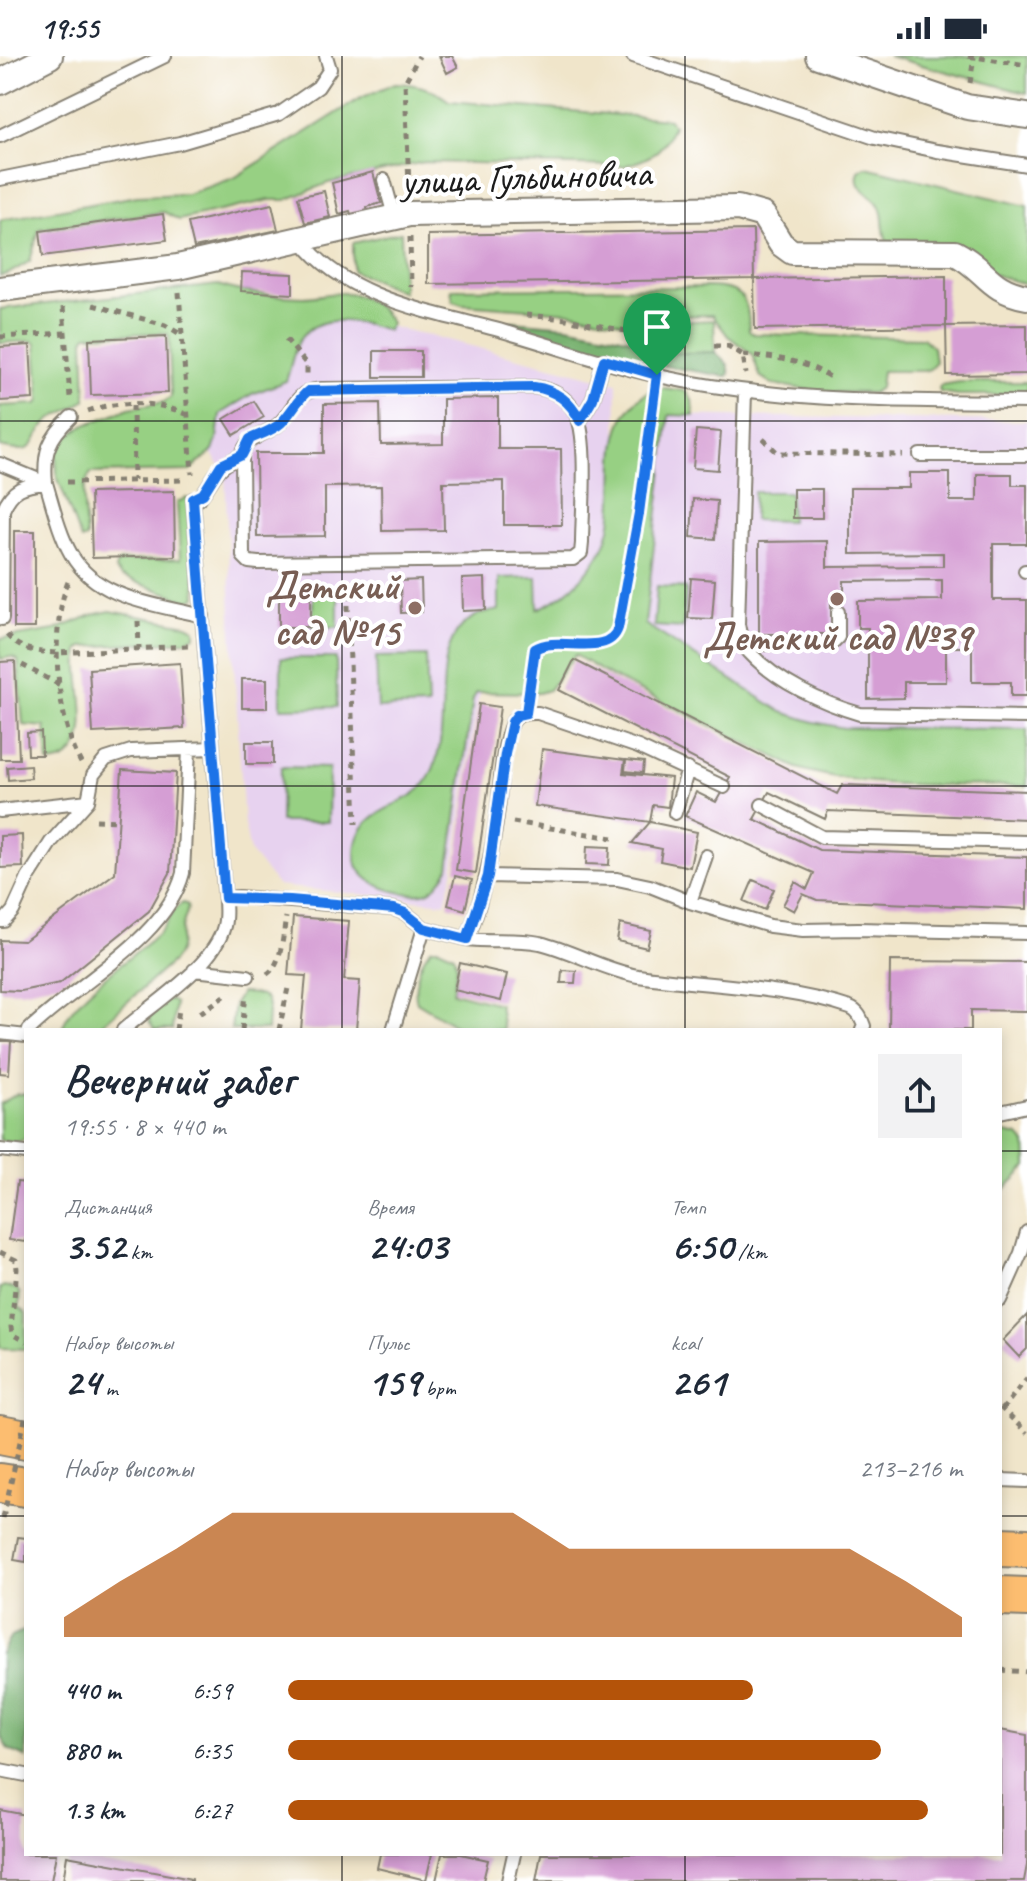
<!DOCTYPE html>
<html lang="ru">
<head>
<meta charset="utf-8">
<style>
  body { margin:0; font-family:Caveat,sans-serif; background:#f2f2f3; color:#1f2937; height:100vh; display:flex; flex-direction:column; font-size:30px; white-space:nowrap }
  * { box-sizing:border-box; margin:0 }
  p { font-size:26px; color:#747a83 }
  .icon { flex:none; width:44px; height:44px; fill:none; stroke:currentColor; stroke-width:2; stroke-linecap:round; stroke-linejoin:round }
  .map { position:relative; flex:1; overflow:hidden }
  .sheet { position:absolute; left:24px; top:972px; width:978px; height:828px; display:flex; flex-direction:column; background:#fff; border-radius:0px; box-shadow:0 4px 12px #0003 }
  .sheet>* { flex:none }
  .pin { position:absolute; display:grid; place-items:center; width:68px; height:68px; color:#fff; margin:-82px -34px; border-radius:50% 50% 50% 0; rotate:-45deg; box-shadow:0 0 8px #0007 }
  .pin .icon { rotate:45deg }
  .round { display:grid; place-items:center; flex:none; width:84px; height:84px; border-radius:0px; background:#f2f2f3 }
  .headline { display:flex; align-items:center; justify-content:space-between; height:136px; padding:0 40px }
  h1 { font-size:44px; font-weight:700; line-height:60px }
  .figures { display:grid; grid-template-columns:repeat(3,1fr); gap:12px; height:136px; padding:8px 40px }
  .figures div { display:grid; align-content:center }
  .figures b { font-size:40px; font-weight:700 }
  .figures small { font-size:22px; font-weight:400 }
  .figures p { font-size:22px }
  .chart { height:224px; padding:16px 40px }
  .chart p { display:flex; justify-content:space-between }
  .chart svg { width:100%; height:144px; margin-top:8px; fill:#b45309; opacity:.7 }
  ul { padding:0 40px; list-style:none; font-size:26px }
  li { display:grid; grid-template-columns:128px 96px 1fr; align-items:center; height:60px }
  li i { height:20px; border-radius:10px; background:#b45309 }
  .status { display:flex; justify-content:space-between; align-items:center; height:56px; padding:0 40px; background:#fff; direction:ltr }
  .status svg { height:22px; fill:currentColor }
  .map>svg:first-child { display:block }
  .built { fill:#e7d2ef }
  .green { fill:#97d083; stroke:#5a7650; stroke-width:2 }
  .forest { fill:#79b271; stroke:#4a6746; stroke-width:2 }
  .building { fill:#d59ed4 }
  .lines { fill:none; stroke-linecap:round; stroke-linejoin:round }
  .service-casing { stroke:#868073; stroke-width:16 }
  .minor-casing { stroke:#868073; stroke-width:28 }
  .trunk-casing { stroke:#868073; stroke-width:42 }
  .path { stroke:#868073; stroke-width:5; stroke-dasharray:6 6; stroke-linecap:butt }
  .service { stroke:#fff; stroke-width:12 }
  .minor { stroke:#fff; stroke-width:24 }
  .trunk { stroke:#fcbd6f; stroke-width:38 }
  .path-bridge { stroke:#868073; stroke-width:5; stroke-dasharray:6 6; stroke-linecap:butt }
  .route-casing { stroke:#fff; stroke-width:16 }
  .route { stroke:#1a73e8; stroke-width:10 }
  .grid { fill:none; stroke:#1c1c1c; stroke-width:2; stroke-opacity:0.55 }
  .education-dot { fill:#8d6e63; stroke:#fff; stroke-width:3 }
  .labels { text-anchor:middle; stroke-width:8; stroke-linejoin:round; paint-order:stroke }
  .street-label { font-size:40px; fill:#1c1c1c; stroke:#fff }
  .education-label { font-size:40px; font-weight:bold; fill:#785e54; stroke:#fff; text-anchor:end }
</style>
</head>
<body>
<div class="status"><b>19:55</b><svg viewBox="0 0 49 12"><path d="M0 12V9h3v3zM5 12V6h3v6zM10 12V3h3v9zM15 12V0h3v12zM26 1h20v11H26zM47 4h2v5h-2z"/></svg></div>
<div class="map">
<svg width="1027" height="1825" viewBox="0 0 1027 1825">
  <rect width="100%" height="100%" fill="#fff"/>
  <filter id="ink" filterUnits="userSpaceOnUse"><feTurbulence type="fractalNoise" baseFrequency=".0125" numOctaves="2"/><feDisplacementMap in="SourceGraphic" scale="16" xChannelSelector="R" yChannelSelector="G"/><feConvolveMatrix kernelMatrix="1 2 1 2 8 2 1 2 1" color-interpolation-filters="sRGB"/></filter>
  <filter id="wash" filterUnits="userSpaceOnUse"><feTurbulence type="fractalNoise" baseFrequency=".006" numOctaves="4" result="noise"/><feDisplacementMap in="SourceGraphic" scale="32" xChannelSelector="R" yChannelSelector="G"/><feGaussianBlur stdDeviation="1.8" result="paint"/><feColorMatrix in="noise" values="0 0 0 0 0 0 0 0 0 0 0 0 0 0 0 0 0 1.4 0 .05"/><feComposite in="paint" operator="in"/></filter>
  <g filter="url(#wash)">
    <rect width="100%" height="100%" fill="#f0e5ca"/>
    <path class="built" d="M295 249 436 281 617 327 615 482 606 542 510 573 478 643 453 817 445 847 278 830 250 796 244 767 231 561 225 417 194 372Z
      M669 359 1027 365V715L874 714 639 612Z"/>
    <path class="green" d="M888 0H1027V37L1022 36Z
      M395 27C417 28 432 32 449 45L669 63 673 70C662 97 652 102 624 110L424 106 328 127 286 144H270L179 164 164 156 39 173 30 205 8 218 0 220V164L137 140 187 138 234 122 361 42Z
      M866 111 1027 150V229L887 185C881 173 886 157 877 146 867 135 853 132 859 115Z
      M401 176 403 236 353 215V187Z
      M218 229C246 238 274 240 303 241 316 241 328 237 341 237 361 236 382 251 391 267L387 274C361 266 321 255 301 282 293 293 291 312 286 325L252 338 220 358 217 383 213 395 189 415 91 417C79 431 86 464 86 482L81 484 57 420 56 398 65 383 83 370 129 352 164 346 171 341 169 280 166 277 87 279 84 283 86 343C75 353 63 355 52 363 27 381 44 402 0 391V350L37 348 40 345 36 288 33 285 0 287V253Z
      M707 231C741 232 749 239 749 275L754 278 923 282 933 291 935 306 930 313 924 315H882L880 332 873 337 821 336 772 328 760 320 752 298 728 280 712 259 647 261 635 269 569 256 462 248 453 245 451 233Z
      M714 264 715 296 652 298 651 267Z
      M960 326H1027V339H958L940 336 939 332 941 329Z
      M657 331 685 335 692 344 694 360 669 359 645 568 782 656 814 666 844 672 1027 673V730C951 728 870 734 797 712L612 621 575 599 549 634 539 637 477 636 473 643 449 812C443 822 436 835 423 837 399 841 356 828 355 799 355 751 405 753 424 729 462 679 419 589 476 560 482 556 492 556 499 554V522L537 521 538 553C570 540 606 503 611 467 619 418 599 357 657 331Z
      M754 436H790L791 465 753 464Z
      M187 442 190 447 196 541 189 545 121 521 115 513 117 507 121 505 180 503 177 446Z
      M657 530 686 532 683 572 654 570Z
      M313 534H338V571H313Z
      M110 555 187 569 195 573V580L186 585 83 591 79 594C74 626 104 705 48 707L45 671 23 669 18 604 11 601 0 603V583L55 574 92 559Z
      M426 600 428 650 378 652 376 601Z
      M281 602H336L337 651 281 652Z
      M281 711 329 712 328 766H280Z
      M183 847 188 849C188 857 185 860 183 868 179 882 184 893 173 905L96 974H62C68 942 135 900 160 876 169 867 171 853 183 847Z
      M432 892H439L454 899 457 910 453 936 499 948 503 974H463L417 946C412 932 420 902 432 892Z
      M241 937C274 938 268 946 267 974H231L234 948Z
      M169 943 175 947 172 974H155L149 966 150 960Z
      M17 1038H26V1082L15 1086 0 1084V1048Z
      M1005 1077 1019 1080 1026 1088 1027 1111 1000 1138V1078Z
      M4 1230 17 1233 20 1238 19 1251 26 1257V1293L0 1292V1232Z"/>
    <path class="forest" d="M512 265 567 270 652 287V298L715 296C722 303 733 309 728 320H723L659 309 514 270Z
      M26 1574V1702L8 1693 0 1680 1 1598 11 1580Z"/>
    <g id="blocks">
      <path class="building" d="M439 0H452L458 11 447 17Z
        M373 116 381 147 367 151 368 157 352 161 350 155 339 158 332 127Z
        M324 135 330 161 305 167 298 141Z
        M272 148 278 174 194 192 188 167Z
        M163 158 167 184 43 200 40 175Z
        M753 174 754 223 428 228V179Z
        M242 216 293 218V238L241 235Z
        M946 220V270L1027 269V318L947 319 946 270 755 273 754 223Z
        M166 280 168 337 91 339 89 283Z
        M30 289 33 343 0 345V291Z
        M374 295H421V321H374Z
        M498 342V393H561L562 469H504V425L443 426 444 474 382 475 381 430 325 431V480L257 481 256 397H324V348L380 347 381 389 443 388V343Z
        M254 345 264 361 234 379 224 363Z
        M696 374 721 376 718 414 693 412Z
        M909 417H950V445H977V418H1012V429H1027V488H993V544H1027V640H1011V626H972V591H946V626H904V642L868 643V572H858V545L942 544V524L844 525V545H831V578H759V486L827 485V511L943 510V497L850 498V432H909Z
        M793 433H822V462H793Z
        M174 435 175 500 92 502 90 437Z
        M693 443 717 445 715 483 691 481Z
        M14 475H35V572H14Z
        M485 522 486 554 463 555 462 523Z
        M691 522 715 524 712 563 688 562Z
        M421 524 422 556 401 557 400 525Z
        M279 534H311V571H279Z
        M574 604 837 738 842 729 1027 735V763L828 755 825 763 769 736 754 763 819 794 1027 801V853L817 844 803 838 794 855 783 849 795 826 807 833 814 817 685 760 696 736 716 746 730 721 559 634Z
        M15 605 19 703H0V606Z
        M180 607 184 672 93 677 89 613Z
        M242 623H267V652H242Z
        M479 648 500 651 476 817 456 814Z
        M41 676 42 699H28L27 677Z
        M246 686H273V708H246Z
        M542 693 625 704 623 717 671 722 668 751 653 749 650 766 535 750Z
        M626 704 644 706 643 717 625 715Z
        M30 709 31 722 8 724 7 711Z
        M122 714 176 717 170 817 149 855 60 927 21 935 0 934V884L24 885 115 817Z
        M650 766 697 776 690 811 660 805 662 793 632 787Z
        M22 779 23 811 0 812V780Z
        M587 790 610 791 609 809 586 808Z
        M455 820 472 824 465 854 448 849Z
        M753 824 774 833 765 854 744 845Z
        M293 861 349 865 344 924 360 925 356 974H301L306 920 288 919Z
        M620 868 651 875 647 892 617 885Z
        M890 905 1027 906V955L971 954V974H889Z
        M460 907 507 918 501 945 454 934Z
        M562 914 576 915 575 927H561Z
        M0 985H11L9 1018 0 1017Z
        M17 1126 26 1127V1186L9 1184Z
        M1027 1259V1293L1019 1301 1003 1284Z
        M18 1481 26 1482V1506L14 1504Z
        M1000 1674 1027 1679V1809L1024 1825H536L541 1798H1000Z
        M0 1754 26 1759V1798H56L51 1825H0Z
        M380 1798H432L426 1824 377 1812Z
        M442 1798H461L488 1804 483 1825H436Z
        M67 1800 192 1823V1825H63Z"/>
    </g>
  </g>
  <g filter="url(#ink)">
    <use href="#blocks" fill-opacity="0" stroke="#868073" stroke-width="2"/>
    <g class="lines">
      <g class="service-casing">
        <path id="service" d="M633 0 875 82 937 95 1027 109
          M0 80 165 0
          M0 123 180 87 279 58 318 31 330 13 326 0
          M384 124 394 160
          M300 183C345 242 427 255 495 273 549 288 603 308 658 320 783 347 900 345 1027 346
          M534 331C551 333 566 341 575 356 589 377 582 458 582 487L581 497 573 503 258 507 249 506 243 500 242 399C247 379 265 380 279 368 289 359 293 346 304 338 309 334 315 334 322 333Z
          M745 335 738 568C740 579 742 589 750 597 777 626 822 647 860 658L1027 661
          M580 365 593 343 604 304
          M920 399H1027
          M0 408 46 427C53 450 59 477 71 498 97 544 156 548 203 560
          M1025 515H1027
          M2 563 3 454C12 432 24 429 46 427 43 396 49 382 71 361
          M743 588H831L838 581V556
          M762 749 822 781 1027 786
          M0 755 88 745
          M675 757 688 713
          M488 820 617 823 650 830 690 846 770 870 803 874 858 873 1027 877
          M225 842 239 841 394 853 405 857 424 872 467 883C484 840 492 798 498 752 501 727 502 689 512 667 517 656 528 657 538 657L638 691 724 731
          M690 846 706 800
          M0 865H4L13 855 28 822 51 786 88 745 93 719 106 703 131 695 213 692
          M467 883C491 886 515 882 540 887 573 895 604 914 638 920 707 930 784 930 850 952 858 955 861 962 864 970L862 974
          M194 914 248 920
          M29 974C75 928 166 883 183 817L189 694
          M123 974C154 947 214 910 224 870 227 858 225 844 224 832L193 443H199C218 419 211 414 242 399
          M393 974 424 872
          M0 977 26 980
          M1000 1056 1027 1050
          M0 1094 26 1097
          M1000 1244 1021 1197 1027 1176
          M1000 1424 1027 1425
          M0 1714 26 1719
          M508 1825 514 1798"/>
      </g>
      <g class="minor-casing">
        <path id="minor" d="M818 0 967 51 1027 60
          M0 26 50 0
          M0 233 178 211 409 158 738 152 763 159 781 188 792 196 955 197C987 213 987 234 1027 241"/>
      </g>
      <g class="trunk-casing">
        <path id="trunk" d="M0 1379 26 1384
          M0 1427 26 1431
          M1000 1491 1027 1492
          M1000 1540 1027 1541"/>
      </g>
      <path class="path" d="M968 0 1027 9
        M970 27 974 1
        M409 131 405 26 419 0
        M410 181 411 231
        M179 236 192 418
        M93 249 165 269 182 279
        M63 251 70 341
        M526 259 566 263 651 280
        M0 281 65 277
        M286 283 307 309V318
        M714 290H728L743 299 746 318
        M743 299C775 301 802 304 830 321
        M133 349 134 424
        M88 355C120 344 158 345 188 359
        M763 383 778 397 903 399
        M67 426 184 424
        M347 525 356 768
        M68 526C49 574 56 662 81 707
        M138 565 139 592
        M7 579C20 595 38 596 57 597L188 590
        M22 609 60 629
        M529 640 535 593 539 590 604 587 617 577 639 457 654 336
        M96 764 119 765
        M513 766 613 782
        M267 918C282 909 283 878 286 861
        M200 957 229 937
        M176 974 179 953
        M242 974 246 939
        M279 974 288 932
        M0 1196 16 1204 17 1213 11 1271 12 1278 26 1286
        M1000 1351 1027 1377
        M1002 1354 1027 1322
        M1000 1614 1027 1616"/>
      <use href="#service" class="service"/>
      <use href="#minor" class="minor"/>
      <use href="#trunk" class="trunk"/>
      <path class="path-bridge" d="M3 1462 26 1359"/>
    </g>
  </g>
  <g class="lines" filter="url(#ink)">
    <g class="route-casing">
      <path id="route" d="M604 304 657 319 639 457 618 572C608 603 557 578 535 593L526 657 517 659 512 666 505 698 488 820 467 883 424 872 405 857 394 853 290 844 225 842 193 443 203 438 221 409 242 399 250 383C261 378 272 375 281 367 291 357 297 344 308 335L534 331C556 334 571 346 580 365L593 343Z"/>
    </g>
    <use href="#route" class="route"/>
  </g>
  <path class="grid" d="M342 0V974M685 0V974M0 365H1027M0 730H1027M0 1095H26M1000 1095H1027M0 1460H26M1000 1460H1027M342 1798V1825M685 1798V1825"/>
  <g class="education-dot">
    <circle cx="837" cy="543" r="8"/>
    <circle cx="415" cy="552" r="8"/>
  </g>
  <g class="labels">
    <g class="street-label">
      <text transform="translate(526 120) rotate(-2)" y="14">улица Гульбиновича</text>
    </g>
    <g class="education-label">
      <text x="399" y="543">Детский<tspan x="399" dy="46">сад №15</tspan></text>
      <text x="837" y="594" text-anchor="middle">Детский сад №39</text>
    </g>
  </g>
</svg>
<div class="pin" style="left:657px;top:319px;background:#1e9e55"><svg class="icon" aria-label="arrive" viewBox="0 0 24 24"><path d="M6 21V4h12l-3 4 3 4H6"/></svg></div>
<section class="sheet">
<div class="headline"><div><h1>Вечерний забег</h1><p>19:55 · 8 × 440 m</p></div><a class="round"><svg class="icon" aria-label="share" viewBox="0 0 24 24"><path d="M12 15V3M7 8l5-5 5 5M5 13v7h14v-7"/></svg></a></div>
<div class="figures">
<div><p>Дистанция</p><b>3.52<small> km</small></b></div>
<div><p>Время</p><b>24:03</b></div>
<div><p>Темп</p><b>6:50<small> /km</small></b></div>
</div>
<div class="figures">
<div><p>Набор высоты</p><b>24<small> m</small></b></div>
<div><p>Пульс</p><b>159<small> bpm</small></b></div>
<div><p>kcal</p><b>261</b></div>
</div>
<div class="chart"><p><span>Набор высоты</span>213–216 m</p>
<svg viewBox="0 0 160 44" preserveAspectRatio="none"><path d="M0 44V38L10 27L20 17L30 6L40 6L50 6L60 6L70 6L80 6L90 17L100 17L110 17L120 17L130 17L140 17L150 27L160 38V44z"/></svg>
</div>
<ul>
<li><b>440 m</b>6:59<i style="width:69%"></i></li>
<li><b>880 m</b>6:35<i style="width:88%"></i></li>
<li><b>1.3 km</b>6:27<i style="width:95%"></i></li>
</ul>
</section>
</div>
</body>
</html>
